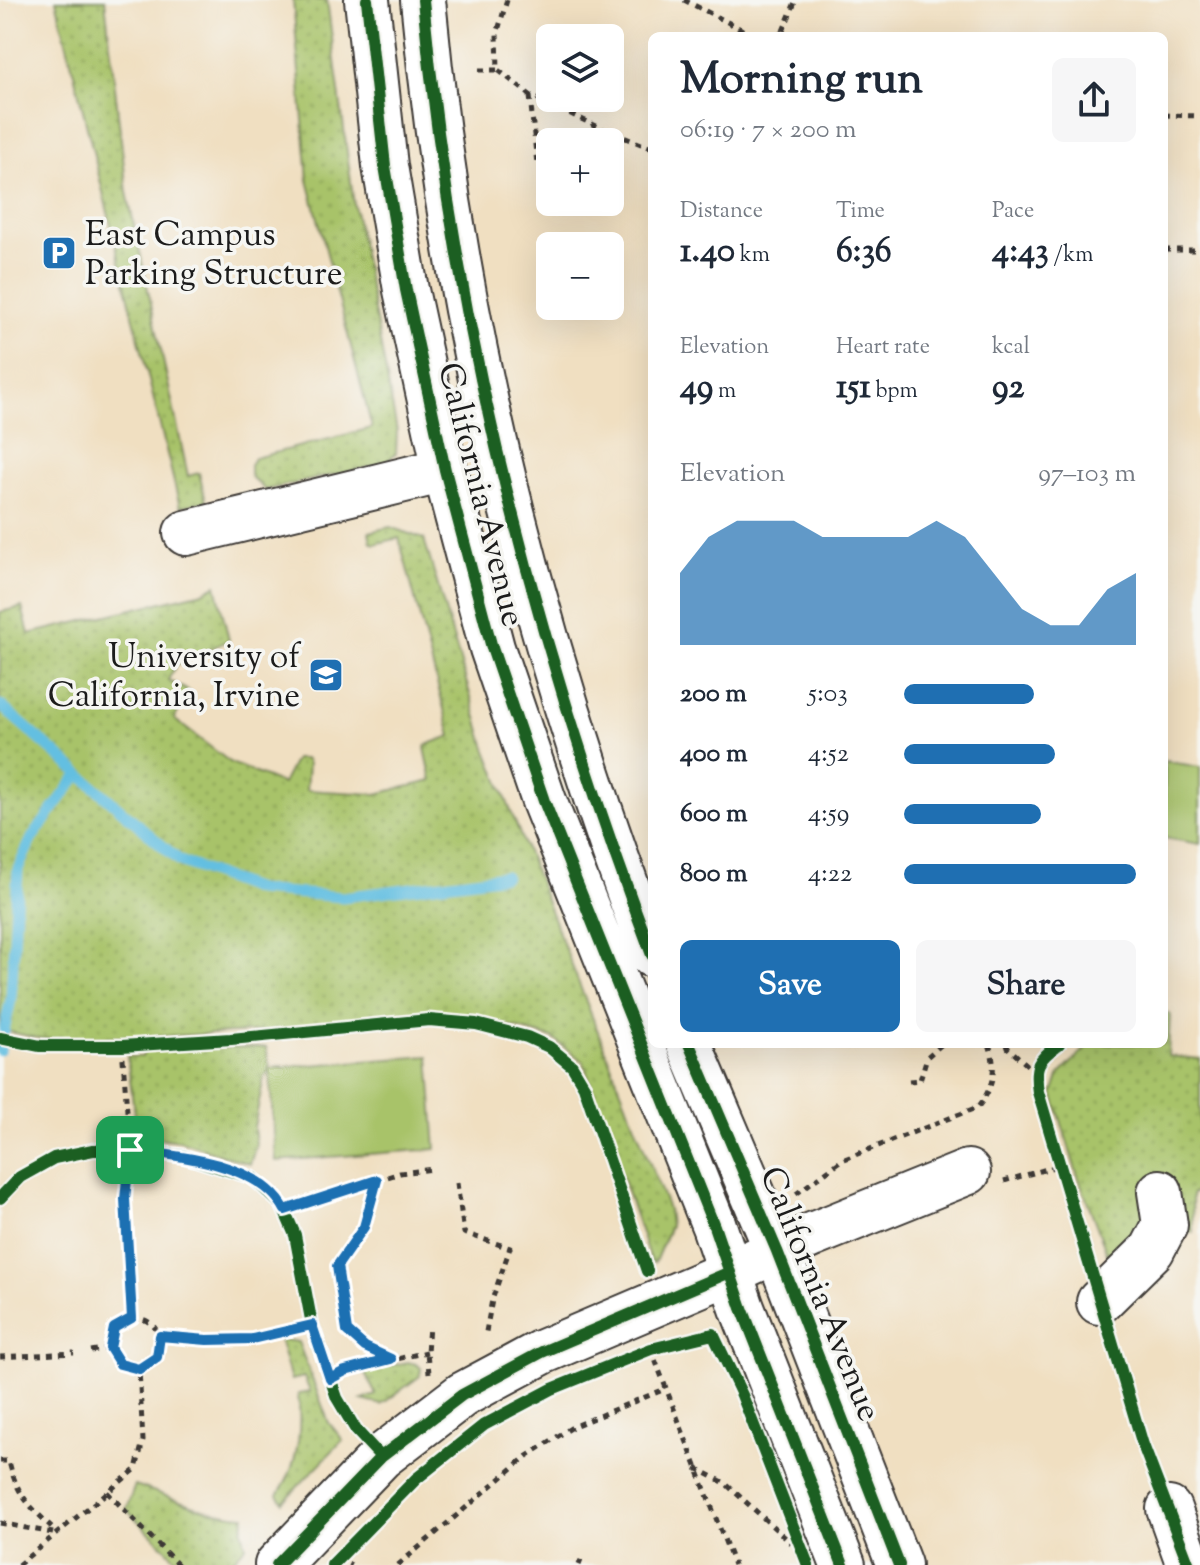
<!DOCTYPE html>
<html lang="en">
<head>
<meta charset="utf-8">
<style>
  body { margin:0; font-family:"Sorts Mill Goudy",serif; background:#f6f6f7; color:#1f2937; height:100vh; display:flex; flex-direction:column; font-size:30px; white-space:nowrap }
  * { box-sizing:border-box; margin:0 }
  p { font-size:26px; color:#747a83 }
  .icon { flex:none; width:44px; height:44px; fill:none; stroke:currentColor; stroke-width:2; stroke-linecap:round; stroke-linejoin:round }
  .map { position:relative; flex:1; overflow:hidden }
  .sheet { position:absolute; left:648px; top:32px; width:520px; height:1016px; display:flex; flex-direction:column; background:#fff; border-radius:12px; box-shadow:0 8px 32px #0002 }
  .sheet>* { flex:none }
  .tools { position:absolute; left:536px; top:24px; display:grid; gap:16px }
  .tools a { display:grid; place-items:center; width:88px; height:88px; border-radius:12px; background:#fff; box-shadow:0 8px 32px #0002; font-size:40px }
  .pin { position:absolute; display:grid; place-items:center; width:68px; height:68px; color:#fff; margin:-34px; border-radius:16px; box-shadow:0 4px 12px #0006 }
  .round { display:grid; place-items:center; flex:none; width:84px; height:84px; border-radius:12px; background:#f6f6f7 }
  .headline { display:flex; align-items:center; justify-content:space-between; height:136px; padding:0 32px }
  h1 { font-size:44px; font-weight:700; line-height:60px }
  .stats { display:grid; grid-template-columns:repeat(3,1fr); gap:12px; height:136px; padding:8px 32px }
  .stats div { display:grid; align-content:center }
  .stats b { font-size:34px; font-weight:700 }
  .stats small { font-size:22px; font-weight:400 }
  .stats p { font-size:22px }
  .chart { height:224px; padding:16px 32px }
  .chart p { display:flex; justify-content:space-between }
  .chart svg { width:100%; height:144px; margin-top:8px; fill:#1f6fb2; opacity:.7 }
  .button { display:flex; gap:16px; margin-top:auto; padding:16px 32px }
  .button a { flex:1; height:92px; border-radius:12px; background:#1f6fb2; color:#fff; font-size:32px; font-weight:700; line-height:92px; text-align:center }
  .button a+a { background:#f6f6f7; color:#1f2937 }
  ul { padding:0 32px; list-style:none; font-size:26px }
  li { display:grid; grid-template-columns:128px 96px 1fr; align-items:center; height:60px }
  li i { height:20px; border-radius:10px; background:#1f6fb2 }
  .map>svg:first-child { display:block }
  .grass { fill:url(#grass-dots); stroke:#627042; stroke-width:2 }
  .garden { fill:#a8c369; stroke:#627042; stroke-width:2 }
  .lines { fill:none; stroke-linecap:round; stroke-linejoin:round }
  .stream { stroke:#63bfe1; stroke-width:11 }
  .minor-casing { stroke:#3c3935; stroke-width:48 }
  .major-casing { stroke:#3c3935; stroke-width:48 }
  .path { stroke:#3c3935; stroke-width:5; stroke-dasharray:6 6; stroke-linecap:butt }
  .minor { stroke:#fff; stroke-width:44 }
  .major { stroke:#fff; stroke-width:44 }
  .cycleway-casing { stroke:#f6f6f2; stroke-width:17 }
  .cycleway { stroke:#1b5e20; stroke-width:12 }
  .route-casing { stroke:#fff; stroke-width:16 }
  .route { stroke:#1f6fb2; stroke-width:10 }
  .labels { text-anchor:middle; stroke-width:7; stroke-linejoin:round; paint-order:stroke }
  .poi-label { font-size:34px; fill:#1c1c1c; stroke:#f6f6f2; text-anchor:start }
  .street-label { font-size:34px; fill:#1c1c1c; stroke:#f6f6f2 }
</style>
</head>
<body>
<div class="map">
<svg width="1200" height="1565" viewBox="0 0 1200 1565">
  <defs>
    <pattern id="grass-dots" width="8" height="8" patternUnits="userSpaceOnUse" patternTransform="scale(2)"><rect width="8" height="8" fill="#a8c369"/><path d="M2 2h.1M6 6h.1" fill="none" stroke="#90a75a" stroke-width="1.8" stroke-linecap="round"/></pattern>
  </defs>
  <rect width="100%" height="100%" fill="#f6f6f2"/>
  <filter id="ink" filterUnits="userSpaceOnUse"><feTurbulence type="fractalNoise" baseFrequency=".0125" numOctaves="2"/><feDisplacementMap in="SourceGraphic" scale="16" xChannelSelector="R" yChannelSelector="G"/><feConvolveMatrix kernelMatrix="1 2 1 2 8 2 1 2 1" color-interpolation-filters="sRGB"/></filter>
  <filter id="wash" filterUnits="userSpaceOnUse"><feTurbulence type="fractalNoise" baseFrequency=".006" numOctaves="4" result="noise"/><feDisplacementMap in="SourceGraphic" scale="32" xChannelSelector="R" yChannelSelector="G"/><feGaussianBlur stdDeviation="1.8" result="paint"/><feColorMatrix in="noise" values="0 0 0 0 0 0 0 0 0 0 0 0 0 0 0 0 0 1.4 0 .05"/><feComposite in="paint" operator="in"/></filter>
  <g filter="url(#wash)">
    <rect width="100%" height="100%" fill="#f0dfc1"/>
    <path class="grass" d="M56 0H105L127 192 188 476 199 473 206 501 180 507Z
      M293 0H327L354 205 397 431 396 453 383 464 265 490 250 476V465L254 458 372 428 308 180Z
      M390 527 424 539 486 748 668 1209 670 1226 655 1262 651 1263 583 1061 552 1038 496 1023 433 1014 276 1031 147 1037 42 1039 0 1030V612L22 607 29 634 203 592 216 585 229 640 176 665 168 680 190 692 174 719 231 763 282 784 295 759H305L308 764 306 790 376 794 432 781 425 748 426 745 451 736 399 538 375 544 371 542 369 532Z
      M1164 1013 1170 1014 1168 1056 1200 1059V1190L1192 1194 1193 1232 1183 1233 1148 1221 1121 1255 1108 1256 1076 1171 1053 1094 1060 1074 1090 1044H1164Z
      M266 1047 270 1070 264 1077 254 1127 256 1145 250 1164 180 1141 137 1135 127 1056 142 1057 145 1049Z
      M279 1339 298 1342 329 1423 343 1440 283 1502 278 1495C299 1465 302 1429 298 1394L310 1392 304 1377 291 1380Z
      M408 1362 416 1364 421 1368 420 1376 381 1405 362 1400 376 1395 364 1371Z
      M135 1485C172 1497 206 1514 245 1516L242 1530 246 1546 228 1565H182L126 1509Z"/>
    <path class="garden" d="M1165 761 1200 767V844L1164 838Z
      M429 1056 436 1149 276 1161 269 1068Z"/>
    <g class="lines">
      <path class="stream" d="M0 705 180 861 256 890 343 897 505 876
        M0 1050 11 999 18 869 32 838 79 774"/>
    </g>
  </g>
  <g filter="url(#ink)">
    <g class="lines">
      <g class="minor-casing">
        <path id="minor" d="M186 533 445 470
          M1099 1302 1152 1250 1165 1225 1160 1192
          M1169 1509 1189 1565
          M277 1565 381 1457 462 1395 542 1352 730 1272 812 1235 968 1172"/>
      </g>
      <g class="major-casing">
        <path id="major" d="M367 0 385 166 406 290 445 470 492 648 544 801 714 1226 742 1308 843 1565
          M423 0C453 327 536 648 652 955
          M689 1044 777 1251 899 1565"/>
      </g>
      <path class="path" d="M507 0 497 34 498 70 530 95 607 131 652 148
        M684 0 741 29 750 36
        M783 31 796 0
        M778 36 783 31 789 36
        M479 70H498
        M530 96 537 164 550 175
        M1164 115 1200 116
        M1164 250H1200
        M0 1038 40 1046H122L231 1039 429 1020 476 1024 527 1037 549 1047 572 1066 584 1086 645 1266
        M1007 1044 1008 1048 1035 1072
        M122 1046 130 1150 125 1199 132 1318
        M909 1081 920 1080 927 1057 942 1044
        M377 1180 364 1227 337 1266 347 1331 365 1347 391 1359
        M1004 1181 1058 1166
        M457 1183 464 1233 510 1248 492 1300 485 1337
        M796 1194 842 1160 978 1107C994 1087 997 1068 989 1044
        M285 1210 400 1173 433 1169
        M110 1343a25 25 0 1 1 50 0a25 25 0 1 1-50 0Z
        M160 1336 207 1340 252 1339 312 1325
        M651 1349 734 1565
        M91 1351 110 1348
        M0 1357 74 1353
        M429 1373 427 1352 429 1326
        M330 1379 345 1371 427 1352
        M0 1461H9C17 1498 33 1509 59 1534
        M696 1468 725 1483 791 1543
        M107 1492 178 1565
        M0 1523 58 1534
        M338 1558 351 1565
        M18 1565 136 1469 143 1441 139 1369
        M398 1565 527 1456 574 1426 665 1389
        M579 1565 581 1560"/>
      <use href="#minor" class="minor"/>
      <use href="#major" class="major"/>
      <g class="cycleway-casing">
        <path id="cycleway" d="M367 0 385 166 406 290 445 470 492 648 544 801 714 1226 742 1308 843 1565
          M423 0C453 327 536 648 652 955
          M0 1038 40 1046H122L231 1039 429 1020 476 1024 527 1037 549 1047 572 1066 584 1086 647 1271
          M689 1044 777 1251 899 1565
          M1059 1044C1037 1060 1034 1066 1038 1092L1143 1445 1189 1565
          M0 1198 20 1177 54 1158 93 1150H130L183 1156 253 1178 282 1205 295 1235 312 1325 337 1398 356 1430 381 1457
          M277 1565 381 1457 462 1395 542 1352 730 1272
          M332 1565 416 1479 484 1425 552 1389 651 1349 713 1334 742 1395 808 1565"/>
      </g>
      <use href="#cycleway" class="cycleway"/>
    </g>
  </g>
  <g class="lines" filter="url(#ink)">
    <g class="route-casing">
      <path id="route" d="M130 1150C176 1155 261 1163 285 1210L377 1180 364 1227 337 1266 347 1331 365 1347 391 1359 345 1371 330 1379 312 1325 252 1339 207 1340 160 1336 157 1357 139 1369 120 1364 110 1348 114 1328 132 1318 125 1199Z"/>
    </g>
    <use href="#route" class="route"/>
  </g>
  <defs>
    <g id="parking-square" transform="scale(1.8)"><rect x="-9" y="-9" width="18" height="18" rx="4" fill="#1f6fb2" stroke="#f6f6f2"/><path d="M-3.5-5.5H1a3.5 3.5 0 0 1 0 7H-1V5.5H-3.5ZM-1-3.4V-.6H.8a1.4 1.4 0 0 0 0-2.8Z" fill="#fff"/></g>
    <g id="university-square" transform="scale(1.8)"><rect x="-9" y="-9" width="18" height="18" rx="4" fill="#1f6fb2" stroke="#f6f6f2"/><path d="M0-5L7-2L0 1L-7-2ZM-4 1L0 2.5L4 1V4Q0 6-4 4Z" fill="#fff"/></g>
  </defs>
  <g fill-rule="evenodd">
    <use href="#parking-square" x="59" y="253"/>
    <use href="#university-square" x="326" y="675"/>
  </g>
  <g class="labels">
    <g class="poi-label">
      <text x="85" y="245">East Campus<tspan x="85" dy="39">Parking Structure</tspan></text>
      <text x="300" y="667" text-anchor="end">University of<tspan x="300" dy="39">California, Irvine</tspan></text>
    </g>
    <g class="street-label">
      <text transform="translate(483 494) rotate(76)" y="12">California Avenue</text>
      <text transform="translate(822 1293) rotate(68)" y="12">California Avenue</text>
    </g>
  </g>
</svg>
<div class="tools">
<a><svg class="icon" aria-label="layers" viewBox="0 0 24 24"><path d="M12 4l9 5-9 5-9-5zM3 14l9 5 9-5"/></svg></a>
<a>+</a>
<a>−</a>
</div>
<div class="pin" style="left:130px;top:1150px;background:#1e9e55"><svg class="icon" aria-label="arrive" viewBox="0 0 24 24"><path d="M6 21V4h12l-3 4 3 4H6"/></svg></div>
<section class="sheet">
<div class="headline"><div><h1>Morning run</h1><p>06:19 · 7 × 200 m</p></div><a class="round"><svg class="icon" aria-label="share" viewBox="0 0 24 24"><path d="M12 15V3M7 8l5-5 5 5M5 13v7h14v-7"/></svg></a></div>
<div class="stats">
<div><p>Distance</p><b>1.40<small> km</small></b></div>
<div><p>Time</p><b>6:36</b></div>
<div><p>Pace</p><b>4:43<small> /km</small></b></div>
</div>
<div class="stats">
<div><p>Elevation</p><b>49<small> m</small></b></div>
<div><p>Heart rate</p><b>151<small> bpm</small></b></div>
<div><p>kcal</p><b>92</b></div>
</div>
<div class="chart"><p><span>Elevation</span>97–103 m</p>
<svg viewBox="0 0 160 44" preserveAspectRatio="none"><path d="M0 44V22L10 11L20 6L30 6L40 6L50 11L60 11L70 11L80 11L90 6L100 11L110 22L120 33L130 38L140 38L150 27L160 22V44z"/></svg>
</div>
<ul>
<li><b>200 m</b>5:03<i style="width:56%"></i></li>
<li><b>400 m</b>4:52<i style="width:65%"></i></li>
<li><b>600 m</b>4:59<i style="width:59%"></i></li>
<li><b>800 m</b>4:22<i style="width:100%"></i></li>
</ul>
<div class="button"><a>Save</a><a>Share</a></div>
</section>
</div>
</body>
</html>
